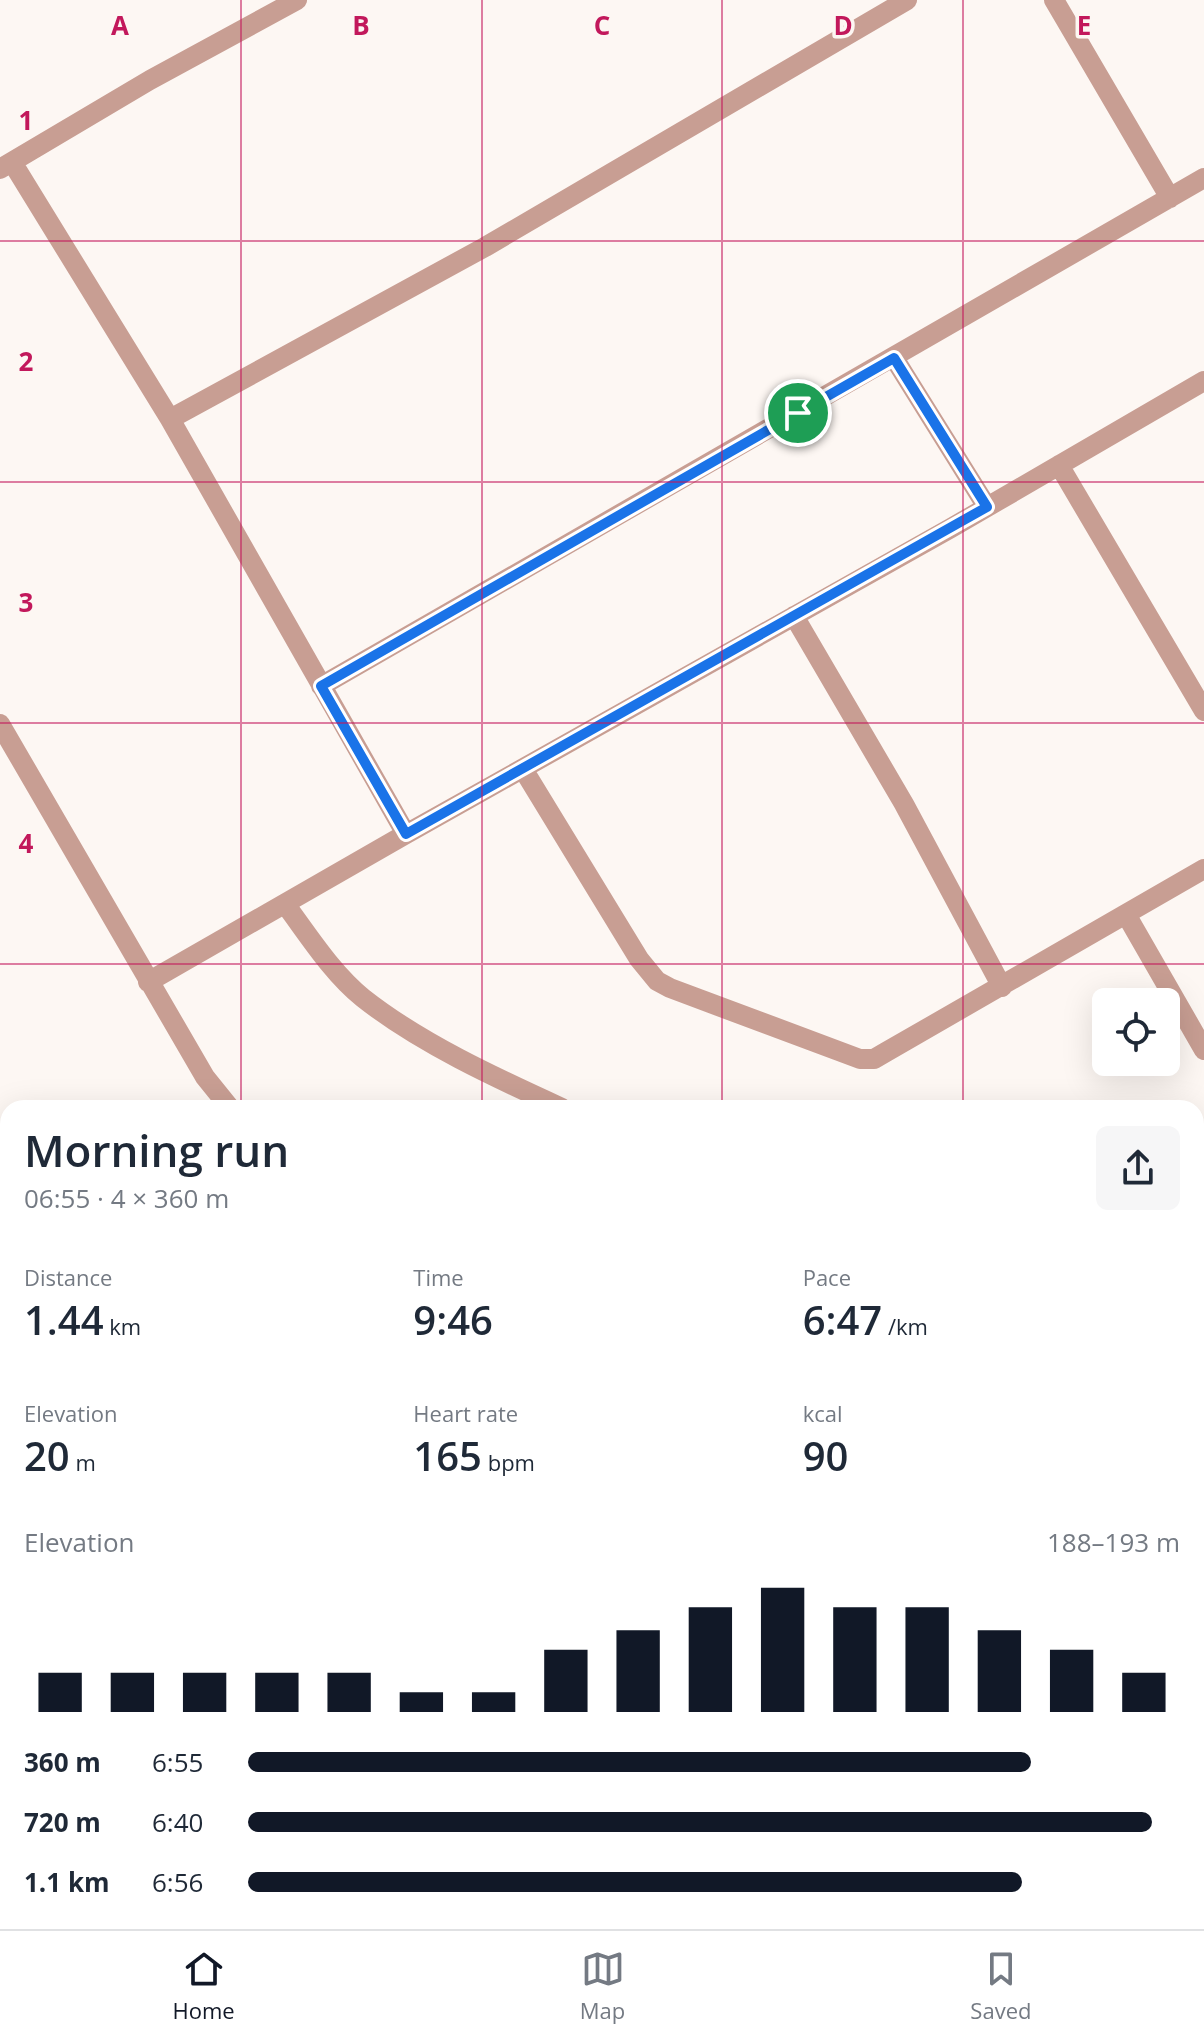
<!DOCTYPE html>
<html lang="en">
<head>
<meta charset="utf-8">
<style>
  body { margin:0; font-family:"Open Sans",sans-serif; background:#f6f6f7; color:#1f2937; height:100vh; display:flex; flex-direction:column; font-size:30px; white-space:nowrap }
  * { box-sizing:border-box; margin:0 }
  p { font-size:26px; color:#747a83 }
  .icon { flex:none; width:44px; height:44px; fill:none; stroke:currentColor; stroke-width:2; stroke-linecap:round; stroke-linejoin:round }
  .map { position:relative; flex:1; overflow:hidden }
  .sheet { position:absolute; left:0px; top:1100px; width:1204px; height:830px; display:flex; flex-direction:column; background:#fff; border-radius:24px 24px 0 0; box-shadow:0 8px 32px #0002 }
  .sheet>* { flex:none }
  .buttons { position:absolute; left:1092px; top:988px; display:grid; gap:16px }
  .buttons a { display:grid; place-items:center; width:88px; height:88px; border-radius:12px; background:#fff; box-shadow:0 8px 32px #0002; font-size:40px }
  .pin { position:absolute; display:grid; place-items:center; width:68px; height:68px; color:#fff; margin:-34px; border:4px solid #fff; border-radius:50%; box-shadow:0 2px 8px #0007 }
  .round { display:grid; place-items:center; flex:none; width:84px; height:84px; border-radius:12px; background:#f6f6f7 }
  .head { display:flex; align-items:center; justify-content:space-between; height:136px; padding:0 24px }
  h1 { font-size:44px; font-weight:600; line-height:60px }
  .stats { display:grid; grid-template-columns:repeat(3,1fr); gap:12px; height:136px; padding:8px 24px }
  .stats div { display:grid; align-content:center }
  .stats b { font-size:40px; font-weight:600 }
  .stats small { font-size:22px; font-weight:400 }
  .stats p { font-size:22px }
  .chart { height:224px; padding:16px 24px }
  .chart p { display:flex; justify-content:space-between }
  .chart svg { width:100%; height:144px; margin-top:8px; stroke:#111827; stroke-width:6 }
  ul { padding:0 24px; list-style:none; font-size:26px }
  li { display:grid; grid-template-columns:128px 96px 1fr; align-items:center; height:60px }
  li i { height:20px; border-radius:10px; background:#111827 }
  .tabs { display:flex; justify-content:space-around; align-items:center; height:112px; border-top:2px solid #e0e1e3; background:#fff; font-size:22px; color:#747a83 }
  .tabs a { display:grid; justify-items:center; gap:4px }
  .tabs .current { color:#111827 }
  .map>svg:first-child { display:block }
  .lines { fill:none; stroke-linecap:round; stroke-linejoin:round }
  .street { stroke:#c89e93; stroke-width:20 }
  .route-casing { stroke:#fff; stroke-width:16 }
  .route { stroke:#1a73e8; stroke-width:10 }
  .grid { fill:none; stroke:#c2185b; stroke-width:2; stroke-opacity:0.55 }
  .grid-label { font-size:26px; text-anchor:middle; font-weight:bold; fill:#c2185b; stroke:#fdf7f3; stroke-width:7; stroke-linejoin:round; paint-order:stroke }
</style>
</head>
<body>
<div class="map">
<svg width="1204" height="1929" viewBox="0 0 1204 1929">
  <rect width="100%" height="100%" fill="#fdf7f3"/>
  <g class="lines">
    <path class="street" d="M1054 0 1170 198
      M12 162 170 419 406 834
      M0 169 150 80 297 0
      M894 358 987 507
      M170 419 485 247 907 0
      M1059 465 1204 711
      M794 616 904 804 1002 987
      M321 686 1204 178
      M0 724 205 1077 230 1108
      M523 769 639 959 657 981 670 988 860 1059H874L886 1052 1204 869
      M285 904C309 936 332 973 363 998 420 1043 496 1078 562 1108
      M1127 916 1204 1050
      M148 982 406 834 951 528 1204 381
      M0 1230 8 1234
      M1196 1364 1204 1368
      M1196 1564 1204 1567
      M0 1577 8 1581
      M1196 1864 1204 1849
      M0 1904 8 1909
      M34 1922 47 1929
      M862 1922 876 1929
      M423 1929 426 1922
      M607 1929 611 1922
      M822 1929 826 1922
      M1163 1929 1166 1922"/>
  </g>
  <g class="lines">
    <g class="route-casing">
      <path id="route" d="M894 358 987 507 406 834 321 686Z"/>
    </g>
    <use href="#route" class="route"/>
  </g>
  <path class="grid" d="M241 0V1108M482 0V1108M722 0V1108M963 0V1108M0 241H1204M0 482H1204M0 723H1204M0 964H1204M0 1206H8M1196 1206H1204M0 1447H8M1196 1447H1204M0 1688H8M1196 1688H1204M241 1922V1929M482 1922V1929M722 1922V1929M963 1922V1929"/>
  <g class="grid-label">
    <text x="120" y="35">A</text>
    <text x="361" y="35">B</text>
    <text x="602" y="35">C</text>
    <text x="843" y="35">D</text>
    <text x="1084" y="35">E</text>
    <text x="26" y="130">1</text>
    <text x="26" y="371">2</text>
    <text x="26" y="612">3</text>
    <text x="26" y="853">4</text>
  </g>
</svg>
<div class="buttons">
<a><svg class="icon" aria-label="locate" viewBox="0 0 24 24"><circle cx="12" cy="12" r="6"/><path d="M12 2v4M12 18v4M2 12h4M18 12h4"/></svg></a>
</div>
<div class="pin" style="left:798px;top:413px;background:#1e9e55"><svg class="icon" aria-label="arrive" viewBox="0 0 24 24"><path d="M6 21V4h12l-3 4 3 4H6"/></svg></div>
<section class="sheet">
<div class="head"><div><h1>Morning run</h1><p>06:55 · 4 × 360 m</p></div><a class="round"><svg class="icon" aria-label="share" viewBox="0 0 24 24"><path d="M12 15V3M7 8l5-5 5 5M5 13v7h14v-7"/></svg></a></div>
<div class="stats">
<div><p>Distance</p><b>1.44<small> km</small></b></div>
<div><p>Time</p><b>9:46</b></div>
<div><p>Pace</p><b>6:47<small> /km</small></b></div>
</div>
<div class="stats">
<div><p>Elevation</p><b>20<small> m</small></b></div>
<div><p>Heart rate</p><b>165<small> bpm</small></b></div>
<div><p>kcal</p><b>90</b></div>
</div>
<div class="chart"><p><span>Elevation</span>188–193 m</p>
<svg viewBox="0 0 160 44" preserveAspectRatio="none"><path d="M5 44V32M15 44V32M25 44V32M35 44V32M45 44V32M55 44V38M65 44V38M75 44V25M85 44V19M95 44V12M105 44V6M115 44V12M125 44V12M135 44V19M145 44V25M155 44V32"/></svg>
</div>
<ul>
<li><b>360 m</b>6:55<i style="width:84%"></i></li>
<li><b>720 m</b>6:40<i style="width:97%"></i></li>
<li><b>1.1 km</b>6:56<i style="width:83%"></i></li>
</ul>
</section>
</div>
<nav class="tabs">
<a class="current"><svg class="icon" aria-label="home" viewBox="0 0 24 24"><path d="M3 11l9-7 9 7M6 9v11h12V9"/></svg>Home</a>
<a><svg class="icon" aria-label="map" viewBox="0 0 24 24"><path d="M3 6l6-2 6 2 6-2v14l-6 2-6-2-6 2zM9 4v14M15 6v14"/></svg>Map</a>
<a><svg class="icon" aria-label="saved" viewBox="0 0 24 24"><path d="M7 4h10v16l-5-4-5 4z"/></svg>Saved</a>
</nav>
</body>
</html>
